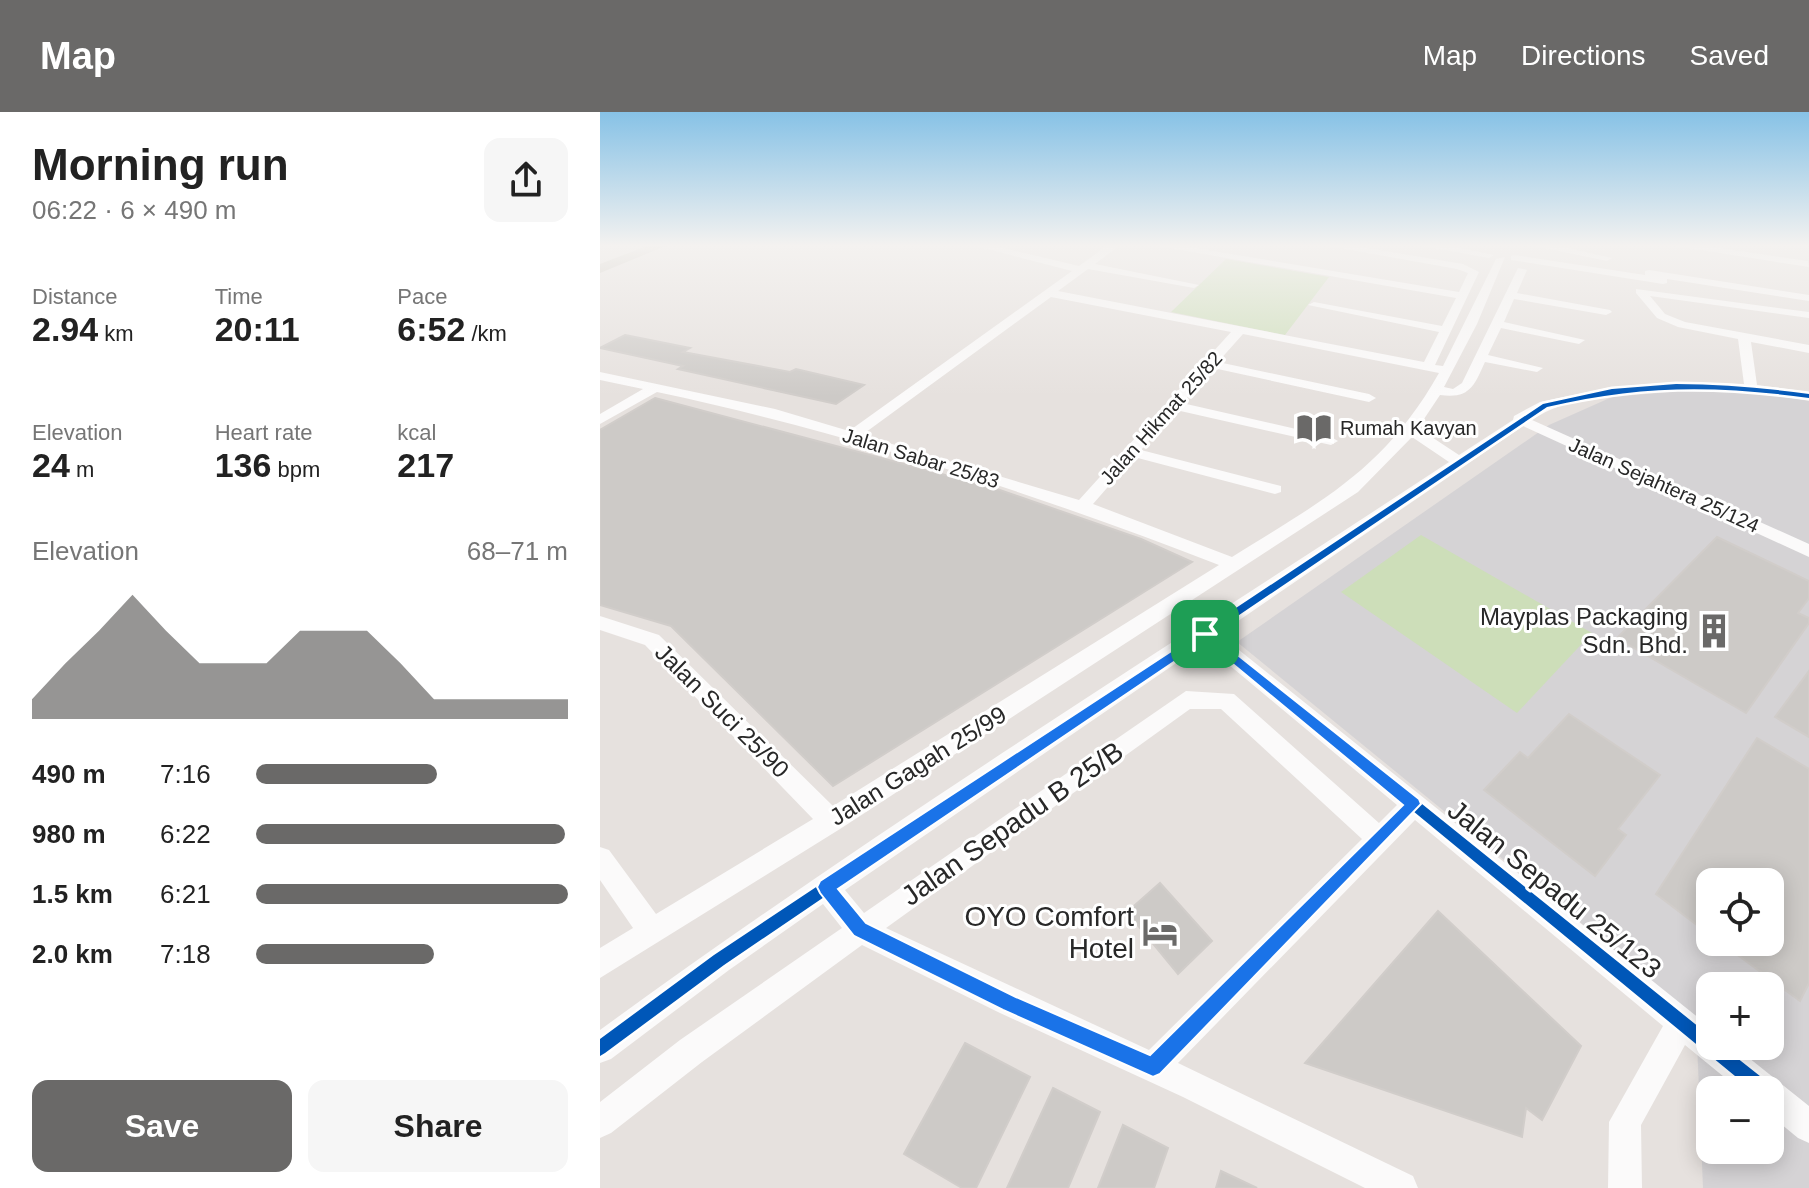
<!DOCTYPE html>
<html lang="en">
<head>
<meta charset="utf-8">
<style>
  body { margin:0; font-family:Helvetica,sans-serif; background:#f6f6f6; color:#222; height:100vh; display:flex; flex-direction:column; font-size:30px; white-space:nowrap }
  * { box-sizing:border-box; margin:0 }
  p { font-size:26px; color:#767676 }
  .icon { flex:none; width:44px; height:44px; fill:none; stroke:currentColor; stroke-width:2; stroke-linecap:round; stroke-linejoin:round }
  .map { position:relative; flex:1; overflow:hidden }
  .drawer { display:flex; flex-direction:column; background:#fff; width:600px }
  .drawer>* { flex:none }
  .fabs { position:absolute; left:1096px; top:756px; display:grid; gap:16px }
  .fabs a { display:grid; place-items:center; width:88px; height:88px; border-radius:16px; background:#fff; box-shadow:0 4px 20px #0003; font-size:40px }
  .pin { position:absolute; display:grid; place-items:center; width:68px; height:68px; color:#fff; margin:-34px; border-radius:16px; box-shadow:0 4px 12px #0006 }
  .round { display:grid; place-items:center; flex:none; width:84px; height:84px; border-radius:16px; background:#f6f6f6 }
  .headline { display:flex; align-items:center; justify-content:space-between; height:136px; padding:0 32px }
  h1 { font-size:44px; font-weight:700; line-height:60px }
  .metrics { display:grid; grid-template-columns:repeat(3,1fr); gap:12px; height:136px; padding:8px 32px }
  .metrics div { display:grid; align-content:center }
  .metrics b { font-size:34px; font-weight:700 }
  .metrics small { font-size:22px; font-weight:400 }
  .metrics p { font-size:22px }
  .chart { height:224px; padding:16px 32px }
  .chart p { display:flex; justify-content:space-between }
  .chart svg { width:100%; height:144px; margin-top:8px; fill:#6a6968; opacity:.7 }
  .action { display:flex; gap:16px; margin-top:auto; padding:16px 32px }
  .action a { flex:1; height:92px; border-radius:16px; background:#6a6968; color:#fff; font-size:32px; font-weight:700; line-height:92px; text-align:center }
  .action a+a { background:#f6f6f6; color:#222 }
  ul { padding:0 32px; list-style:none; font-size:26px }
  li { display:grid; grid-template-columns:128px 96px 1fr; align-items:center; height:60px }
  li i { height:20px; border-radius:10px; background:#6a6968 }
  header { display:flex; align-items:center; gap:48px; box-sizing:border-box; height:112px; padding:0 40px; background:#6a6968; color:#fff }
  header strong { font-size:38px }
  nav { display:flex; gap:44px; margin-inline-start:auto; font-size:28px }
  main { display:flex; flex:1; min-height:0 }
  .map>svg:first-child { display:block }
  .industrial { fill:#d5d3d5; fill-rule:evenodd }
  .green { fill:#cddeb9 }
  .building { fill:#cdcac7; stroke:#d1cdca; stroke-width:2 }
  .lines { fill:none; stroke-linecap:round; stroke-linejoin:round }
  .minor { fill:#fbfafa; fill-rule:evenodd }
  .major { fill:#c7c2b9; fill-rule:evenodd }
  .cycleway-casing { stroke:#fff; stroke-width:5 }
  .cycleway { fill:#0057b8; fill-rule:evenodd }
  .route { fill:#1a73e8; stroke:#fff; stroke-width:2; fill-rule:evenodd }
  .labels { text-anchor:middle; stroke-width:6; stroke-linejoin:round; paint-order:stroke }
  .far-street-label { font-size:20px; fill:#282828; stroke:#fff }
  .far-poi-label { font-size:20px; fill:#282828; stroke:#fff; text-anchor:start }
  .poi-label { font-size:24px; fill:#282828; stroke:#fff; text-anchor:end }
  .street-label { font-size:24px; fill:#282828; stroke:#fff }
  .near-street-label { font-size:28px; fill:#282828; stroke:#fff }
  .near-poi-label { font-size:28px; fill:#282828; stroke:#fff; text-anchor:end }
</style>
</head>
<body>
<header>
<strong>Map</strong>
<nav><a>Map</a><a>Directions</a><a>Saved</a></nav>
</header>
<main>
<section class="drawer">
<div class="headline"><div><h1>Morning run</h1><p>06:22 · 6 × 490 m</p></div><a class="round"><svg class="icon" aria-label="share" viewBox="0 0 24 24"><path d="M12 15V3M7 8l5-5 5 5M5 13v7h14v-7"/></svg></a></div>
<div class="metrics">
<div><p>Distance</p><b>2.94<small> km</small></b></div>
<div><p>Time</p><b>20:11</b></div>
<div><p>Pace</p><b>6:52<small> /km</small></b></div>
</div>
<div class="metrics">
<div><p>Elevation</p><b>24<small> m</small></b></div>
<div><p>Heart rate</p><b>136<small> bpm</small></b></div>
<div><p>kcal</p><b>217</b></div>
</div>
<div class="chart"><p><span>Elevation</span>68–71 m</p>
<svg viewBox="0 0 160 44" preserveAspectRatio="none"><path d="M0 44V38L10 27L20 17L30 6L40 17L50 27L60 27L70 27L80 17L90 17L100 17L110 27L120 38L130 38L140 38L150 38L160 38V44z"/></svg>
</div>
<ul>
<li><b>490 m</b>7:16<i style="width:58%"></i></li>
<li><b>980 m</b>6:22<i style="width:99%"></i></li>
<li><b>1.5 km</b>6:21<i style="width:100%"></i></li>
<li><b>2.0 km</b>7:18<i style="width:57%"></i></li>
</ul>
<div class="action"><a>Save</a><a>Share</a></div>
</section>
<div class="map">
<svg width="1209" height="1076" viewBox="0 0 1209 1076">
  <rect width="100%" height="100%" fill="#e6e1de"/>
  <path class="industrial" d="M1092 278 1154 280 1209 289V1076H1103L1096 905 637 530 949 313 1012 285ZM1110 770H1170V830H1110ZM1110 874H1170V934H1110ZM1110 978H1170V1038H1110Z"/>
  <path class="green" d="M626 147 729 165 685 223 571 200Z
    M821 423 992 521 917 601 741 480Z"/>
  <path class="building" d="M25 223 90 236 83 240 190 260 196 257 264 273 236 292 78 257 83 254 0 236Z
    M55 286 394 376 541 427 592 450 233 674 71 514 0 493V318Z
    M1117 425 1209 469V486L1198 501 1209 506V511L1146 601 1017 526Z
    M1209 559V625L1175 605Z
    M969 602 1060 663 1018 717 1026 723 995 764 884 678 920 640 928 646Z
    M1157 626 1209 657V871L1200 889 1120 830H1170V770H1110V823L1056 782Z
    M560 771 612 829 578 862 527 800Z
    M838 799 981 934 942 1008 926 996 922 1025 705 951Z
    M365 931 430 965 376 1076H362L304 1042Z
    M453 976 500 1000 468 1076H407Z
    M523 1013 568 1036 554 1076H498Z
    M621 1059 657 1076H616Z"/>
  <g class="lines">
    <path class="minor" d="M372 133H391L479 154 508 133H520L495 152 599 173 594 176 488 157 458 179 824 250 839 220 708 193 714 190 842 214 856 186 552 133H577L859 180 868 161 857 157 723 133H749L863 152 879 160 835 253 843 254 896 147 905 145 877 212 844 275 853 277 862 271 918 156 927 158 917 181 1010 198 1012 200 1006 203 914 187 904 210 985 228 979 232 901 216 888 243 943 256 937 260 885 250C874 274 870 287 840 283L818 316 859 343 913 308 914 304 940 290 1012 275 1076 270 1144 272 1138 227 1078 215 1057 206 1036 181V177L1209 200V206L1050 184 1065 202 1085 210 1209 233V241L1151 230 1157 273 1209 280V288C1135 278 996 264 932 308L1209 432V445L923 314 619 522 1110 915V934H1134L1209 994V1031L1198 1026 1170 1003V978H1140L1085 933 1041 1013 1042 1076H1008L1009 1010 1063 914 815 708 578 951 813 1064 818 1076H765L583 985 400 901 262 833 102 950 11 1021 0 1026V990L80 928 242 816 223 792 129 858 11 947 0 951V918C275 717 565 537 849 350L812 325 758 380 240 717 0 866V836L33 816 0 768V735L9 738 56 802 213 707 45 533 0 518V504L59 523 233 694 619 453C436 382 249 321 57 280L0 312V302L43 277 0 268V260L175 297 249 319 472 159ZM451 185 631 220 479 388 262 323ZM643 222 839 261C784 358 723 388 632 445L493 392 534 345 675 382 681 380V374L541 338 576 298 731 333 738 329 731 325 582 291 613 256 769 290 776 286 769 282 618 250ZM604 532 797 693 779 711 634 582 586 579 264 801 245 778ZM590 597H621L762 727 549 938 286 816Z
      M817 133H845L894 143 889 146Z
      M930 133H954L1012 146 1007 149Z
      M1069 133H1098L1208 149 1209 155Z
      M915 143 1045 163V159L1049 158 1209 183V189L1067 167V171L1063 172 911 148V144Z"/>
    <path class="major" d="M49 133H68L0 161V152Z"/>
    <g class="cycleway-casing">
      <path id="cycleway" d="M1076 272C1121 272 1165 276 1209 282V286C1114 273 1041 273 947 295L611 522 1110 924V934H1122L1170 972 1172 978 1170 982V978H1152L604 527 124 853 5 941 0 944V927L114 843 943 292 1012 277Z"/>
    </g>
    <use href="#cycleway" class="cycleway"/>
  </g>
  <linearGradient id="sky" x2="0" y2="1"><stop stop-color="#87c2e6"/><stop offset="0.47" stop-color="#f4f2f0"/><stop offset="1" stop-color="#f4f2f0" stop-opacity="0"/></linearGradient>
  <rect width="1209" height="284" fill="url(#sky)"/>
  <path class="route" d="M605 517 819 687 821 692 560 962 553 965 403 898 254 824 220 781 217 775 220 769ZM605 529 803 693 550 943 416 885 266 811 238 777Z"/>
  <defs>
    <g id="library-bare" transform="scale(2.76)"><path d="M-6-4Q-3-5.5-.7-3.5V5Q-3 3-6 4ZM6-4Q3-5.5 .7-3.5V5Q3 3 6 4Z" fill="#6a6968" stroke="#fff" stroke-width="2.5" paint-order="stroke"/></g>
    <g id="building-bare" transform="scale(2.76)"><path d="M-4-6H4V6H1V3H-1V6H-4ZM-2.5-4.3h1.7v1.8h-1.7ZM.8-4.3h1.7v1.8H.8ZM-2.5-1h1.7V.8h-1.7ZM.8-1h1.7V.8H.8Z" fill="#6a6968" stroke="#fff" stroke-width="2.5" paint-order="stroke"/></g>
    <g id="hotel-bare" transform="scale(2.76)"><path d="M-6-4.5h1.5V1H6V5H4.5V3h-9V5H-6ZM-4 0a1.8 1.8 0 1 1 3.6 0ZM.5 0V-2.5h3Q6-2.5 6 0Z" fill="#6a6968" stroke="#fff" stroke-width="2.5" paint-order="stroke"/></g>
  </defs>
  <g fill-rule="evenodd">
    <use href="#library-bare" x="714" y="316"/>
    <use href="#building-bare" x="1114" y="519"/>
    <use href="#hotel-bare" x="560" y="820"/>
  </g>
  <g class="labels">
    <g class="far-street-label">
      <text transform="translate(561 306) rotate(-48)" y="7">Jalan Hikmat 25/82</text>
      <text transform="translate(321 346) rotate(17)" y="7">Jalan Sabar 25/83</text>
      <text transform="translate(1064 373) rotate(24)" y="7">Jalan Sejahtera 25/124</text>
    </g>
    <g class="far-poi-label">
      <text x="740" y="323">Rumah Kavyan</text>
    </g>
    <g class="poi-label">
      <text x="1088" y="513">Mayplas Packaging<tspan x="1088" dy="28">Sdn. Bhd.</tspan></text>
    </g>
    <g class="street-label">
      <text transform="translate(122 599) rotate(45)" y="8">Jalan Suci 25/90</text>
      <text transform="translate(318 654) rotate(-32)" y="8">Jalan Gagah 25/99</text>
    </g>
    <g class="near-street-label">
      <text transform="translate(412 711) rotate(-35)" y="10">Jalan Sepadu B 25/B</text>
      <text transform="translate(955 777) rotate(39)" y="10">Jalan Sepadu 25/123</text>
    </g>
    <g class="near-poi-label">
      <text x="534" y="814">OYO Comfort<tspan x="534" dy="32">Hotel</tspan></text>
    </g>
  </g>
</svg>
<div class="fabs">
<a><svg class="icon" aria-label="locate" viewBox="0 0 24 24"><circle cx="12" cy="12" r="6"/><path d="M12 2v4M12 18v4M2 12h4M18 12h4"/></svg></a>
<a>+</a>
<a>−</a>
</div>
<div class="pin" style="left:605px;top:522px;background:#1e9e55"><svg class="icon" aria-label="arrive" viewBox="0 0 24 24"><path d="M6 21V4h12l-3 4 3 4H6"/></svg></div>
</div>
</main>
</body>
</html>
